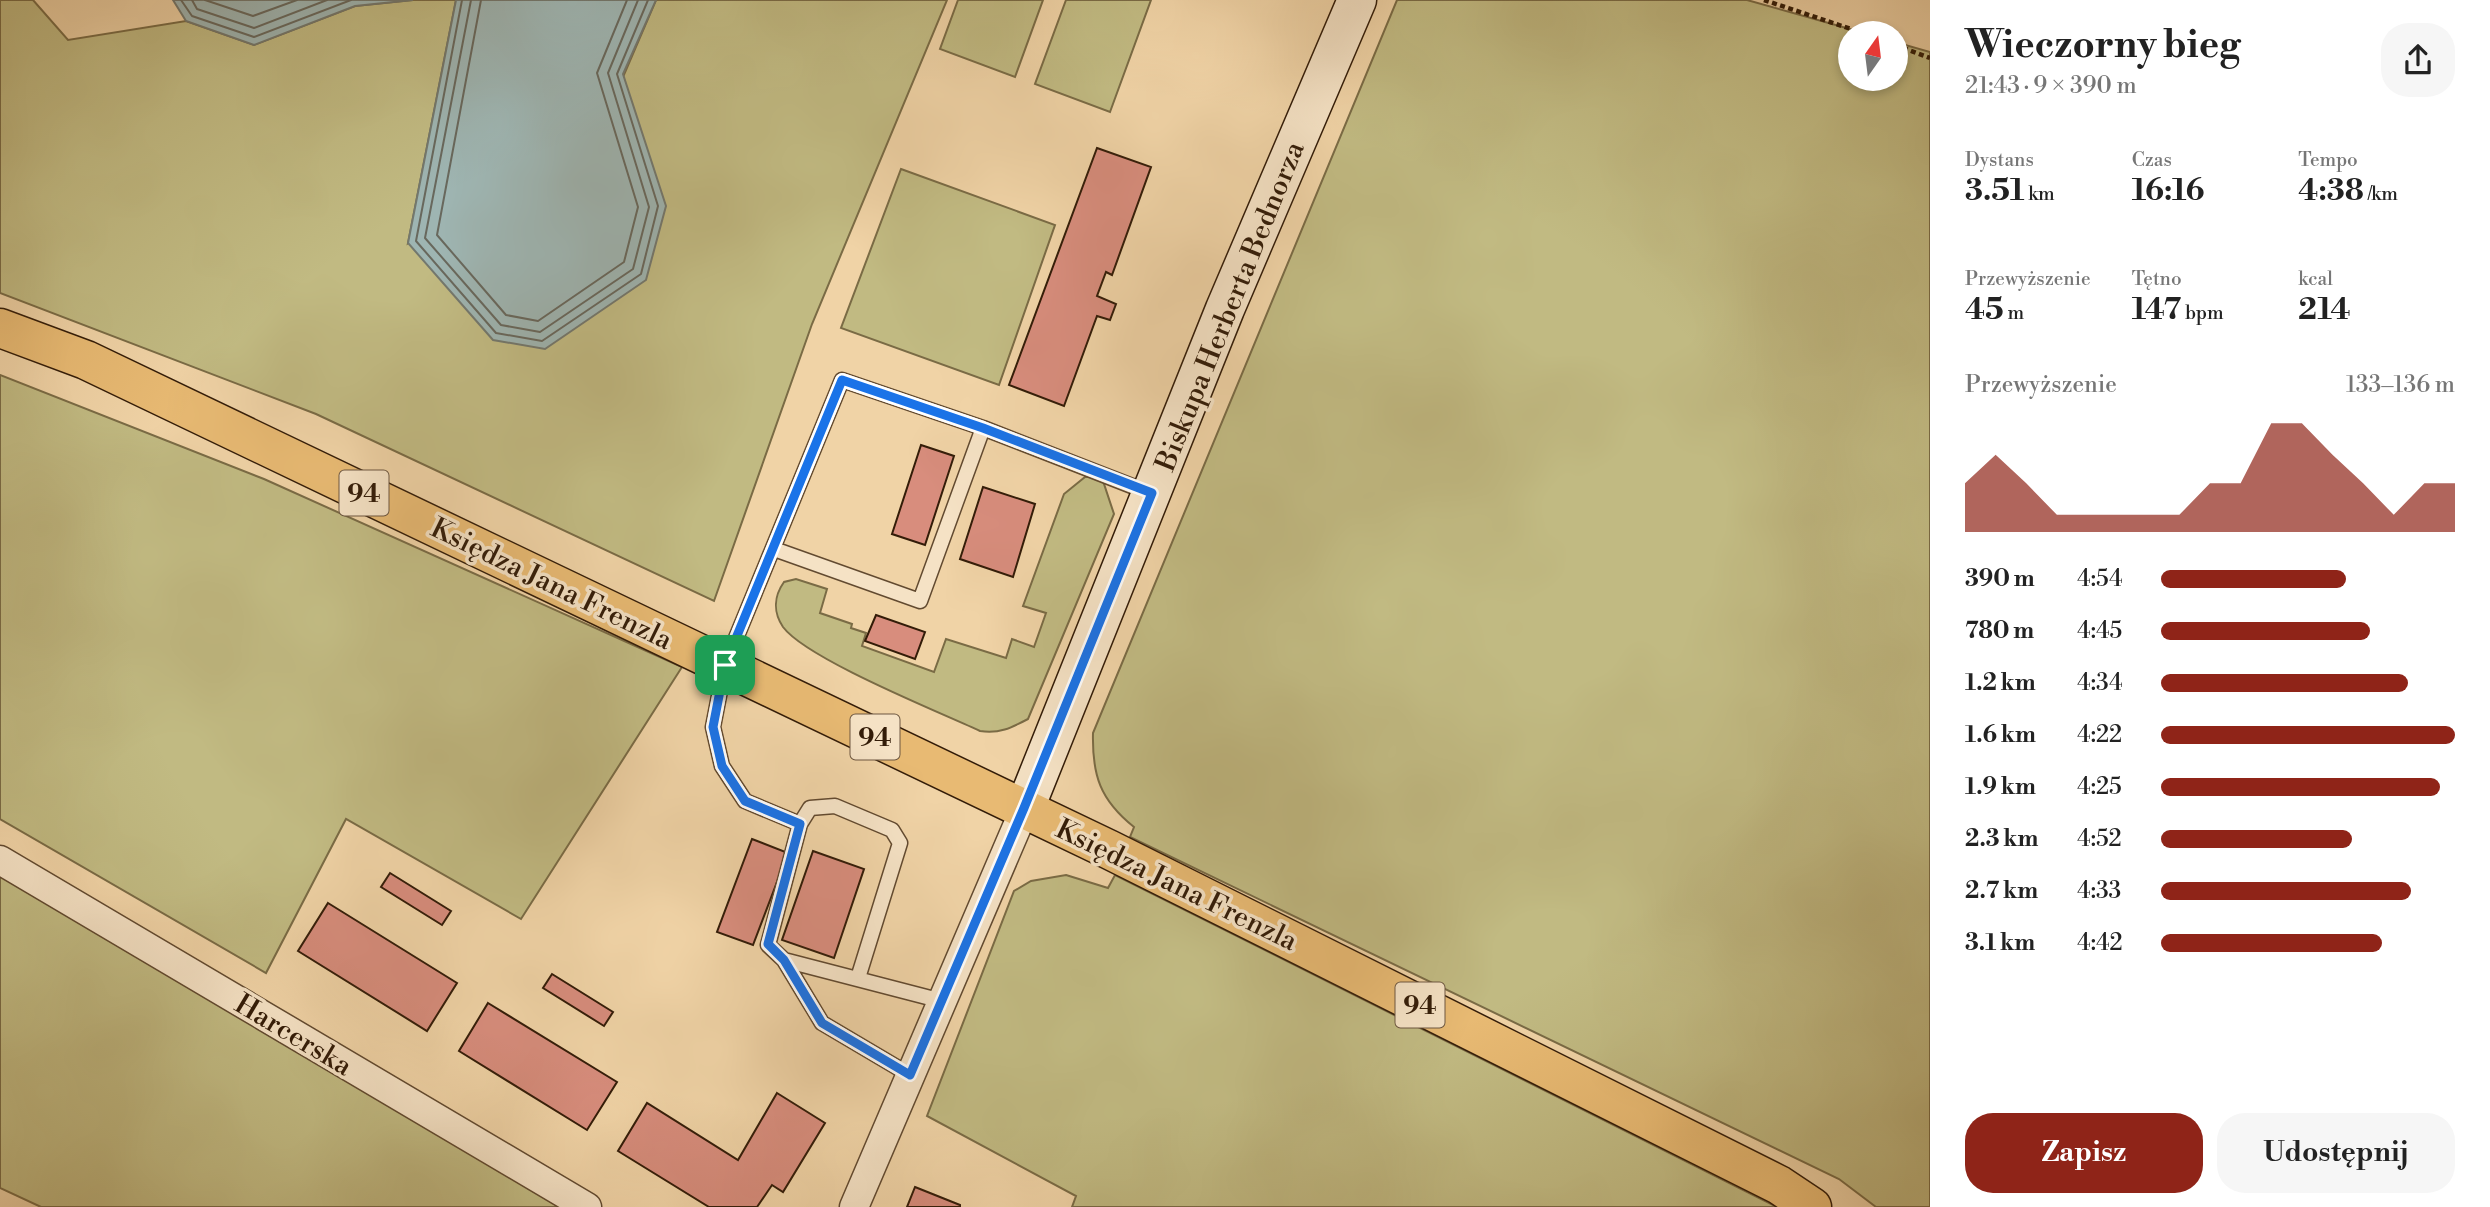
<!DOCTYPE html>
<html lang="pl">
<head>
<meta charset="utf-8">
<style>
  body { margin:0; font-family:"Libre Bodoni",serif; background:#f6f6f6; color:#222; height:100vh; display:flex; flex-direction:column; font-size:26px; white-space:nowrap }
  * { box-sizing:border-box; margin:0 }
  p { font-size:23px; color:#767676 }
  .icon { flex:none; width:38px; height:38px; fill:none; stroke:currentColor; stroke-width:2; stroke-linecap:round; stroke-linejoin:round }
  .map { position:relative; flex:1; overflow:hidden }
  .details { display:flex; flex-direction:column; background:#fff; width:560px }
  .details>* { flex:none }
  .needle { width:46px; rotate:14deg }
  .controls { position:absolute; left:1838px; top:21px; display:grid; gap:14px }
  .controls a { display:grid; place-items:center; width:70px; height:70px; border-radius:50%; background:#fff; box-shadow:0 4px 10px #0003; font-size:35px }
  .pin { position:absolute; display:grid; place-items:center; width:60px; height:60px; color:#fff; margin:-30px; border-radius:14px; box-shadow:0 4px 10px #0006 }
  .round { display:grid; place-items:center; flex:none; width:74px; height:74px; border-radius:28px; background:#f6f6f6 }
  .headline { display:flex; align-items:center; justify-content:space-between; height:119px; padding:0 35px }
  h1 { font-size:38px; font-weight:800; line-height:52px }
  .stats { display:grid; grid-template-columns:repeat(3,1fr); gap:10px; height:119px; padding:7px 35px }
  .stats div { display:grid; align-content:center }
  .stats b { font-size:30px; font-weight:800 }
  .stats small { font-size:19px; font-weight:400 }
  .stats p { font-size:19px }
  .chart { height:196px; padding:14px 35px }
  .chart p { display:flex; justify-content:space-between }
  .chart svg { width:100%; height:126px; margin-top:7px; fill:#8f2418; opacity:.7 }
  .action { display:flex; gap:14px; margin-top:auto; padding:14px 35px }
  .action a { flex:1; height:80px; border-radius:28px; background:#8f2418; color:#fff; font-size:28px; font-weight:800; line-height:80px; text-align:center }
  .action a+a { background:#f6f6f6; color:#222 }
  ul { padding:0 35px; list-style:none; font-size:23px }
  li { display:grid; grid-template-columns:112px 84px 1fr; align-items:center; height:52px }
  li i { height:18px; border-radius:9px; background:#8f2418 }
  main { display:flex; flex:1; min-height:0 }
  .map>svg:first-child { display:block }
  .green { fill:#c1ba82; stroke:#7a6b45; stroke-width:2 }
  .water { fill:#9eb5b2; stroke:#73786e; stroke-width:2 }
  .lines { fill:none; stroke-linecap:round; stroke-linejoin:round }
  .shore { stroke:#68685d; stroke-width:2 }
  .building { fill:#d88d7d; stroke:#331c08; stroke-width:2 }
  .lane-casing { stroke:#624a30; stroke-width:17 }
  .street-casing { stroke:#624a30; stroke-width:31 }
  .secondary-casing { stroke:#331c08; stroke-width:41 }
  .primary-casing { stroke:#331c08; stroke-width:41 }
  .path { stroke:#331c08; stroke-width:4.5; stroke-dasharray:5 3.5; stroke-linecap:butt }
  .lane { stroke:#f5e2c5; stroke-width:14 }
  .street { stroke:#f5e2c5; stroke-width:28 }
  .secondary { stroke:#f5e2c5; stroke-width:38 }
  .primary { stroke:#e8ba73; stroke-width:38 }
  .route-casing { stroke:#fff; stroke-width:14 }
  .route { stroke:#1a73e8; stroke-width:9 }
  .labels { text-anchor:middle; stroke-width:7; stroke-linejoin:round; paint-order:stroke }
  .shield { fill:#f5e2c5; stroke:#6d5741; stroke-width:2 }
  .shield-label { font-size:26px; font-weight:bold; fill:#331c08 }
  .street-label { font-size:28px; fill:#331c08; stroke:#f5e2c5 }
</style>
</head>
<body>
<main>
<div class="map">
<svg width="1930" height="1207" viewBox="0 0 1930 1207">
  <rect width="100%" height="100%" fill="#f0d3a6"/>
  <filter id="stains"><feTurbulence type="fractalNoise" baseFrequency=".00286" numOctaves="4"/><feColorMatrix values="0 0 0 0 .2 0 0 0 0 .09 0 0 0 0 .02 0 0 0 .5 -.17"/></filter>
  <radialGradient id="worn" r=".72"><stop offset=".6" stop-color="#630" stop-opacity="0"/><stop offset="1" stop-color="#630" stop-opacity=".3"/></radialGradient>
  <path class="green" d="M0 0H33L68 40 186 21 254 45 355 6 413 0H456L408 243 623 77 656 0H947L812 324 714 601 316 414 0 293Z
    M958 0H1043L1015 77 940 49Z
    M1066 0H1151L1110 112 1035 84Z
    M1397 0H1747L1864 33H1850V79H1895V42L1930 52V1207H1876L1839 1179 1130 837 1134 827C1100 800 1092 775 1093 733Z
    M901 169 1055 225 999 385 841 328Z
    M0 375 264 479 682 667 521 919 346 819 266 973 0 819Z
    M1095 476 1103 481 1114 514 1028 719C1011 728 999 734 980 731 937 711 807 659 783 627 773 612 774 596 784 582L796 579 827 589 820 613 852 624 851 628 866 633 862 646 934 672 946 639 1006 658 1012 639 1034 647 1046 613 1023 606 1064 494 1085 477Z
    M0 875 561 1207H41L0 1188Z
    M1066 875 1108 888 1115 875 1777 1207H1072L1076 1196 927 1116 1014 891 1031 881Z"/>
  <path class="water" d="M173 0H413L355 6 254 45 186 21Z
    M456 0H656L623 74 666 206 646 280 545 349 493 340 408 243Z"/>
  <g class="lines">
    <path class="shore" d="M181 0 192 16 254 37 351 0
      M192 0 197 9 254 28 327 0
      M205 0 253 16 297 0
      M462 0 416 241 496 333 542 341 641 274 658 206 617 74 648 0
      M471 0 425 238 501 325 540 332 633 269 649 207 608 73 638 0
      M481 0 437 235 506 315 538 321 624 262 638 207 597 73 627 0"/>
  </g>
  <path class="building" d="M1097 148 1151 167 1112 275 1106 272 1097 296 1116 304 1110 320 1097 316 1064 406 1009 385Z
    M921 445 954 456 925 545 892 534Z
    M983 487 1035 504 1013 577 960 559Z
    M876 615 925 632 915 659 865 641Z
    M752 839 788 853 753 945 717 932Z
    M813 851 864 869 834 958 782 940Z
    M390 873 451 911 442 925 381 887Z
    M328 903 457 983 427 1031 298 951Z
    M552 974 613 1012 604 1026 543 988Z
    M488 1003 617 1082 587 1130 459 1051Z
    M777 1093 825 1123 783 1192 772 1185 757 1207H709L618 1151 647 1103 738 1160Z
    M915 1187 960 1205V1207H907Z"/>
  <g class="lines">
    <g class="lane-casing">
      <path id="lane" d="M774 549 920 601 983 428
        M800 824 810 808 835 806 892 830 900 843 858 978
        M784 960 822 1023 910 1075
        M942 1001 784 960 768 945 800 824 745 801 722 766 713 727 725 665 842 380 983 428 1150 493"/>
    </g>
    <g class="street-casing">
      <path id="street" d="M0 860 587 1207
        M854 1207 1025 808"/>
    </g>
    <g class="secondary-casing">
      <path id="secondary" d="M1025 808 1225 309 1357 0"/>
    </g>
    <g class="primary-casing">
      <path id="primary" d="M0 328 86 360 1110 850 1779 1185 1812 1207"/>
    </g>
    <path class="path" d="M1764 0 1863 33
      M1895 45 1930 58"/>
    <use href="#lane" class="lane"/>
    <use href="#street" class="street"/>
    <use href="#secondary" class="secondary"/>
    <use href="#primary" class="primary"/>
  </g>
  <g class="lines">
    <g class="route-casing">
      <path id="route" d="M842 380 983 428 1152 493 1024 808 910 1075 822 1023 784 960 768 944 800 824 745 801 722 766 713 727 725 665Z"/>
    </g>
    <use href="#route" class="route"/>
  </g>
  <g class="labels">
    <g class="shield">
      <rect x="339.5" y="470.5" width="49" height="45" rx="5"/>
      <rect x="850.5" y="714.5" width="49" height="45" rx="5"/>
      <rect x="1395.5" y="982.5" width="49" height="45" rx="5"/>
    </g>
    <g class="shield-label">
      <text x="364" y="502">94</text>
      <text x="875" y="746">94</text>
      <text x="1420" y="1014">94</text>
    </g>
    <g class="street-label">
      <text transform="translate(1229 306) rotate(-68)" y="10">Biskupa Herberta Bednorza</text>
      <text transform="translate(552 583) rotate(26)" y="10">Księdza Jana Frenzla</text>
      <text transform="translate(1177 884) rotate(26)" y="10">Księdza Jana Frenzla</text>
      <text transform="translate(294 1034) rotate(31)" y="10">Harcerska</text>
    </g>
  </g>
  <rect width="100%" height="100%" filter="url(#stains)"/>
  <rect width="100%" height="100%" fill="url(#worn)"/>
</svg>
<div class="controls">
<a><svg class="needle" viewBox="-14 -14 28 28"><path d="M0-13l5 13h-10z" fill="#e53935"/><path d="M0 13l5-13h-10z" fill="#767676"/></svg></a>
</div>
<div class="pin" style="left:725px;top:665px;background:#1e9e55"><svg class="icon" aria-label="arrive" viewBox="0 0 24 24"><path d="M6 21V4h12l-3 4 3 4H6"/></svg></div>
</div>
<section class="details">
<div class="headline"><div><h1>Wieczorny bieg</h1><p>21:43 · 9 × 390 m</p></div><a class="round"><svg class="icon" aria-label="share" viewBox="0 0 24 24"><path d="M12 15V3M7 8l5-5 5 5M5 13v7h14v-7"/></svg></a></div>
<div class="stats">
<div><p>Dystans</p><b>3.51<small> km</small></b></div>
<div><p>Czas</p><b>16:16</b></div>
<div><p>Tempo</p><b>4:38<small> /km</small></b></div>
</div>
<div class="stats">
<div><p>Przewyższenie</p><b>45<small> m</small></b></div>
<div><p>Tętno</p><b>147<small> bpm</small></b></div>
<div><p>kcal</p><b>214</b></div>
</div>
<div class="chart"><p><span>Przewyższenie</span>133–136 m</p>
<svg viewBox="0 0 160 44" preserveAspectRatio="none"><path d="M0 44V27L10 17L20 27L30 38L40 38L50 38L60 38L70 38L80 27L90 27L100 6L110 6L120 17L130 27L140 38L150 27L160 27V44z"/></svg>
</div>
<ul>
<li><b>390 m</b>4:54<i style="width:63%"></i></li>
<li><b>780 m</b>4:45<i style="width:71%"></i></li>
<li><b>1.2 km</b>4:34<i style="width:84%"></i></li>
<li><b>1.6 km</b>4:22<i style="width:100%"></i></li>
<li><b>1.9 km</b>4:25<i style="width:95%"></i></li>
<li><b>2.3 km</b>4:52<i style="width:65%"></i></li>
<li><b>2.7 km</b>4:33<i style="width:85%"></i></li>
<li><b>3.1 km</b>4:42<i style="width:75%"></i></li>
</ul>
<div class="action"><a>Zapisz</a><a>Udostępnij</a></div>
</section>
</main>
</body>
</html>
